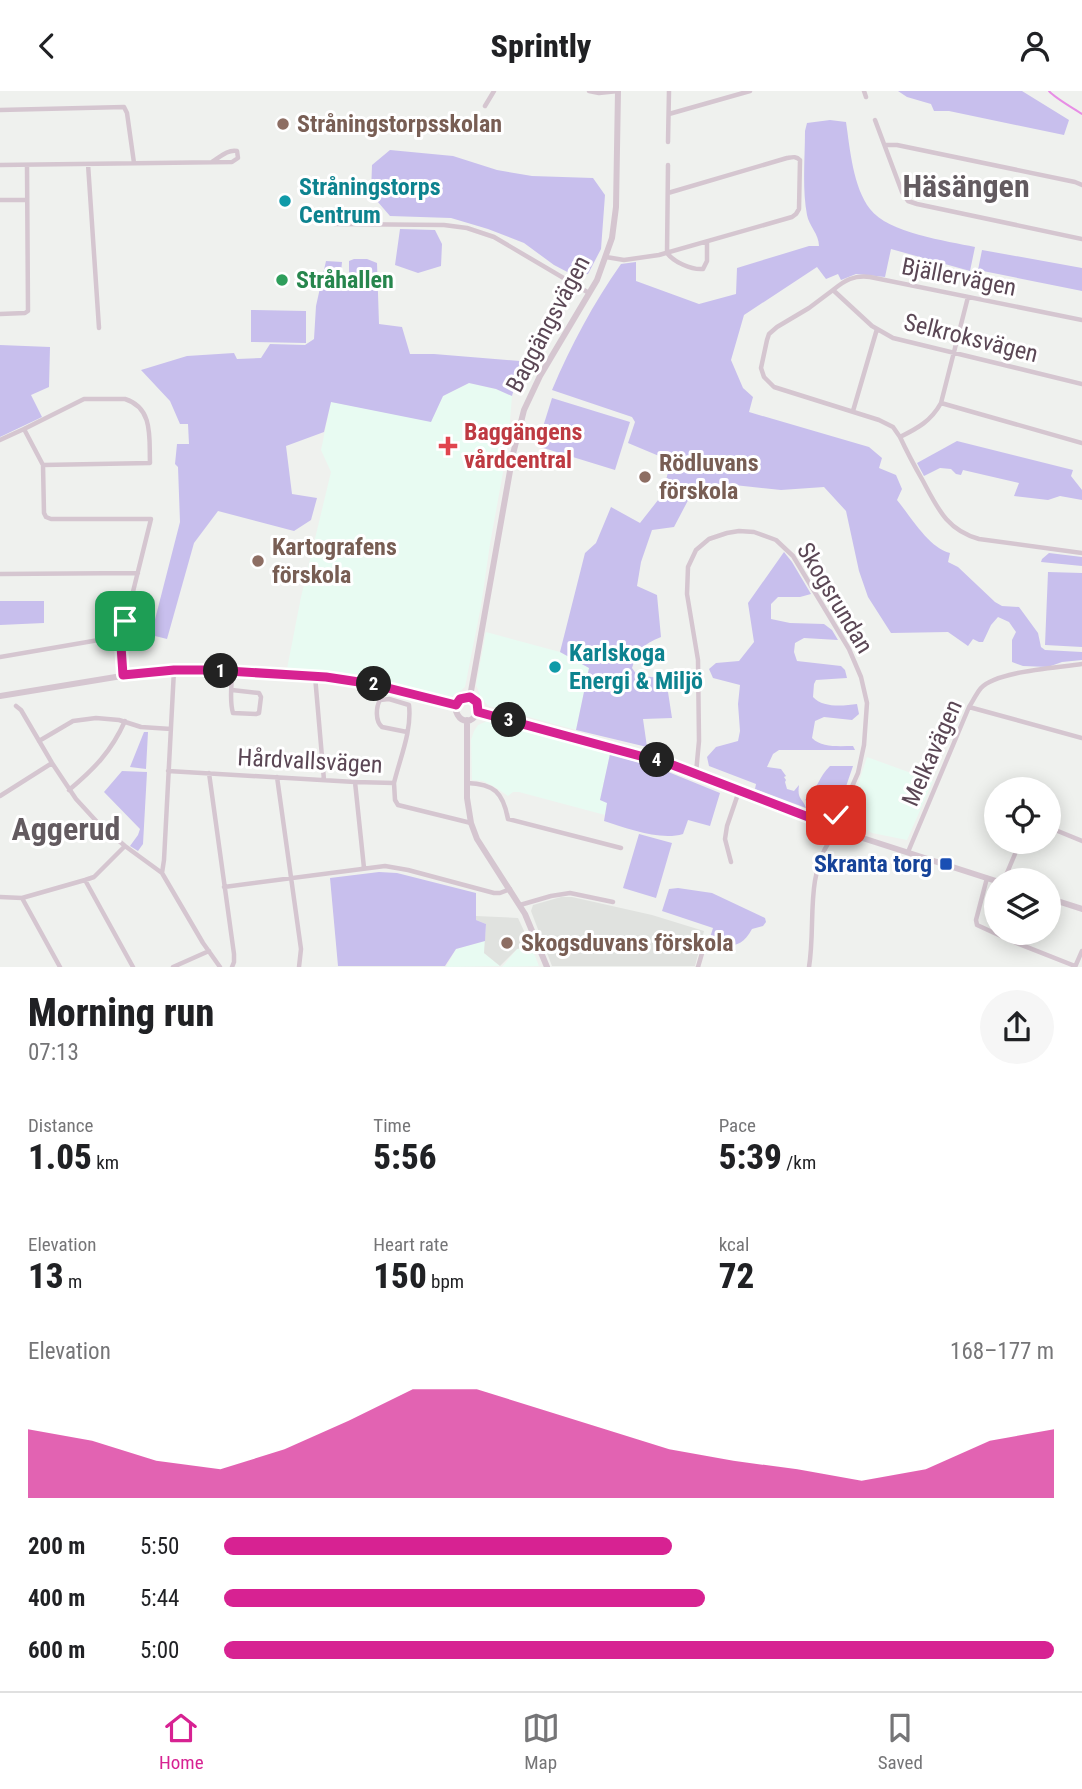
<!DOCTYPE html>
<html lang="en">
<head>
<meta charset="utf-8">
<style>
  body { margin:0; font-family:"Roboto Condensed",sans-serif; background:#f6f6f6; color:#202124; height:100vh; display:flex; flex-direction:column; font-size:26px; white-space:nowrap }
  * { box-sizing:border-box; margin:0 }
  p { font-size:23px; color:#757577 }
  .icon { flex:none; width:38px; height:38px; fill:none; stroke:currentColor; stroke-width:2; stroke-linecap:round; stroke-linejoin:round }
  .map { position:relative; height:876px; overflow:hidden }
  .side { display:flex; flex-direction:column; background:#fff; flex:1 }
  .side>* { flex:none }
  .buttons { position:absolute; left:984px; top:686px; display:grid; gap:14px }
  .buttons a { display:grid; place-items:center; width:77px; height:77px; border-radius:50%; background:#fff; box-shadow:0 4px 18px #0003; font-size:35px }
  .pin { position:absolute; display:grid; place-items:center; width:60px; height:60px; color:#fff; margin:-30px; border-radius:14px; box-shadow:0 4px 10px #0006 }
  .km { position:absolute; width:35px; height:35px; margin:-18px; border-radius:50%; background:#222; color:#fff; font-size:19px; line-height:35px; text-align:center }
  .round { display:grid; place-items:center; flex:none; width:74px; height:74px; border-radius:37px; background:#f6f6f6 }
  .summary { display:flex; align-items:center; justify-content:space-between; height:119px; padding:0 28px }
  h1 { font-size:38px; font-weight:800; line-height:52px }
  .figures { display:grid; grid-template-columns:repeat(3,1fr); gap:10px; height:119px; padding:7px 28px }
  .figures div { display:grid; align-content:center }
  .figures b { font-size:35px; font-weight:800 }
  .figures small { font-size:19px; font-weight:400 }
  .figures p { font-size:19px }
  .chart { height:196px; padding:14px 28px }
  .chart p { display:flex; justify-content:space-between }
  .chart svg { width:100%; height:126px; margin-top:7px; fill:#d72292; opacity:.7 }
  ul { padding:0 28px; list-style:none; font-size:23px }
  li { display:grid; grid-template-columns:112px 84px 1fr; align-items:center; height:52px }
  li i { height:18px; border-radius:9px; background:#d72292 }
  header { display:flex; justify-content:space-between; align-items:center; height:91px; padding:0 28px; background:#fff; font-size:32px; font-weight:800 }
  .tabs { display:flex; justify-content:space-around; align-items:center; height:98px; border-top:2px solid #e0e0e0; background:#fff; font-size:19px; color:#757577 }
  .tabs a { display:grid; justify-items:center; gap:4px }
  .tabs .on { color:#d72292 }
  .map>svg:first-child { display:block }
  .commercial { fill:#e8fbf2 }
  .education { fill:#e0e2df }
  .green { fill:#c8bfed }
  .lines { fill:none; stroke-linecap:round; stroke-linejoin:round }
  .stream { stroke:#e78ee5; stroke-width:2 }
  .minor { stroke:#d5c6d0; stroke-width:4.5 }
  .tertiary { stroke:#d5c6d0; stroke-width:6 }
  .route-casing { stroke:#fff; stroke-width:14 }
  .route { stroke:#d72292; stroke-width:9 }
  .education-dot { fill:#8d6e63; stroke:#fff; stroke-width:2.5 }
  .culture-dot { fill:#0f9aa8; stroke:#fff; stroke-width:2.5 }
  .leisure-dot { fill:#2e9e5b; stroke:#fff; stroke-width:2.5 }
  .health-dot { fill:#e0444e; stroke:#fff; stroke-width:2.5 }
  .transit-dot { fill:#1a4fb4; stroke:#fff; stroke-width:2.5 }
  .labels { text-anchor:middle; stroke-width:6; stroke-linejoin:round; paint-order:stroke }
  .education-label { font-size:24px; font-weight:bold; fill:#785e54; stroke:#fff; text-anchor:start }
  .culture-label { font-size:24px; font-weight:bold; fill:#0d838f; stroke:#fff; text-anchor:start }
  .street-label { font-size:24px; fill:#5b4755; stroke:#fff }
  .leisure-label { font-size:24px; font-weight:bold; fill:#27864d; stroke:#fff; text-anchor:start }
  .health-label { font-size:24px; font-weight:bold; fill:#be3a42; stroke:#fff; text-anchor:start }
  .transit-label { font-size:24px; font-weight:bold; fill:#164399; stroke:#fff; text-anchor:end }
  .district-label { font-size:32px; font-weight:bold; fill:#635b60; stroke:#fff }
</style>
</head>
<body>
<header><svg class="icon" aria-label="back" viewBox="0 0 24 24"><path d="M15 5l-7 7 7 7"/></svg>Sprintly<svg class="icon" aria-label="person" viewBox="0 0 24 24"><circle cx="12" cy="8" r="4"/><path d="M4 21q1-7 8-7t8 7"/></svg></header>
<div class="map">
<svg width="1082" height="876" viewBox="0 0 1082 876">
  <rect width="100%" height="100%" fill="#eff1ee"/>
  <path class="commercial" d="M469 292 496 298 512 305 508 354 490 453 481 515 465 596 455 605 440 606 353 584 287 578 301 506 331 381 321 359 331 311 431 330 443 305Z
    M486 541 560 561 589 577 576 639 489 615 482 609 476 594Z
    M487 630 610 663 600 709 607 712 605 724 519 701H513L508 705 495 696 483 690 472 689 471 649 474 640 478 634Z
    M867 666 933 690 907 749 872 742 865 738 860 729 849 721Z
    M485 850 484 862 500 875 446 876 456 858Z
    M531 855 539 875 502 876 517 858Z"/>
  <path class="education" d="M561 806H572L652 824 704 840 695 875H552L531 820 533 814Z
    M476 825 518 827 531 855 517 858 500 875 484 862 486 833 476 829Z"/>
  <path class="green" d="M898 0H1022L1069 29 1064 44 949 20H934L931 13 907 6Z
    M830 29 846 31C850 58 853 96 870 118 888 142 947 150 975 156L970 180 891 158 885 186 856 183 841 189 838 183 826 188 817 176 744 224 731 269 743 297 753 306 749 321 869 356 882 367 879 377 896 384 902 398 897 409C911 426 929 457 950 462L948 471 958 476 995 511 1002 515 1019 516 1038 542 1041 556 1045 559 1082 561V569L1062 571 1048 576 1023 575 1012 571V549L1016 541 1009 531 998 526 991 534 983 551H979L973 548 968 555 948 541 891 542 868 506 859 480 846 420 824 396 781 399 725 393 694 398 674 436 652 439 641 471 637 495 657 504 661 546C642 554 639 558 632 577L637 584 666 588 672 627 643 628 647 656 576 639 589 577 560 561 585 462 596 452 611 416 640 432 662 404 671 370 628 352 635 331 632 326 552 299C571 254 593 213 621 173L636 171V190L699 213 736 203 737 177 809 155H819C819 143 809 135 807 124 802 97 805 67 805 40L807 32Z
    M390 59 453 65 497 79 532 85 593 87 605 104 601 158 588 183 575 185 554 174 524 152 488 138 451 127 390 125 371 103 372 74Z
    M400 138 435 139 442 153 441 175 418 182 395 174Z
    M982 159 1082 177V200L978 179Z
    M354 168H367L377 172 379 233 402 236 410 263H434L531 271 525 283 515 294 512 305 496 298 469 292 443 305 431 331 331 311 324 341 286 355 292 403 317 407 311 429 294 440 218 420 194 452 167 548 151 544 180 431 178 376 175 373 177 353H189L188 333H180L170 310 141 279 187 265 234 262 237 268 261 267 270 253 305 254 314 248 316 215 326 170 342 171C341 183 338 202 357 195L349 181V170Z
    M251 219 306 220V252L251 251Z
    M0 254 50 256 49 296 31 304 42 326 0 346Z
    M552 307 630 331 615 379 537 355Z
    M957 350 1073 379 1071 385 1082 399V409L1060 405 1048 409 1014 405 1019 392 963 379 961 384 956 383 951 378 940 377 924 385 917 372Z
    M784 461 792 471 811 503 800 506H778L771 513V528L790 532 824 533 832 539 838 549 804 547 795 552 794 561 797 570 841 575 845 579 847 587 816 589 814 593 813 606C823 617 843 615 857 613L859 623 852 629 824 626 815 630 812 647C822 657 839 655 853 655L855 659H779L773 663 767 676 781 678 786 685 784 686 786 689 785 691 787 698 794 700 799 694C797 709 802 706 806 717L755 698 756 693 709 675 707 666 716 656 738 650 740 640 738 613 740 594 713 587 709 578 716 572 739 570 754 551 748 512Z
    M1049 462 1082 466V475L1041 471 1042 468Z
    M1048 481 1082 482V556L1045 554Z
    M0 510H44V532L0 534Z
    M144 641H148L146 678 130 676Z
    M610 663 661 678 720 702 710 735 688 729 683 743C660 750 626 737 604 730L607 712 600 709Z
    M830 675H853L841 710 831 719 820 716 805 709C818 698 819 685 830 675Z
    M122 680 147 681 143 753 138 760 130 755 138 744 140 738 104 701Z
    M827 737a9 9 0 1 1 18 0a9 9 0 1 1-18 0Z
    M639 743 672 752 656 807 623 797Z
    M379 781 397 782 476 802V829L486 833 485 850 456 858 445 875H338L330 787Z
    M678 797 712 802 765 827 766 831 763 835 752 838C741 859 728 855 708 853L713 837 662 820 669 798Z"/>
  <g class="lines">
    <path class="stream" d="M1049 0C1055 7 1073 17 1082 23"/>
    <path class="minor" d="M589 0 599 2 618 0
      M864 0 866 6
      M485 15 494 0
      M0 19 124 16 127 22 134 72
      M669 23 750 0
      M875 29 902 101 908 110 917 113 1082 148
      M668 51 669 0
      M885 54H897L1075 91 1082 94
      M88 73 99 237
      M0 74 232 71 238 67 237 60C228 58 220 66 212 71
      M668 74 667 162C674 171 691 179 703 178L707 170V151
      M0 109H27
      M353 132 350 126 341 118 333 119 329 124 330 132 335 133 444 134 467 137 494 146 589 202
      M606 166 624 169 659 164 792 126 796 123 799 118 800 69C796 65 793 66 787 67L668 102
      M833 199C845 189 854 184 870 186L1082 229
      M0 223 25 222 28 220 27 74
      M1082 293 893 247 872 235 833 199 809 217 777 236 769 243 767 249 761 277 764 286 774 296 879 329 893 336 900 346C907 361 915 376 923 390 938 418 947 439 979 448L1082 462
      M941 312 1082 352
      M853 320 877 238
      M24 338 43 374 44 422 46 426 51 428H151L122 545 123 585
      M900 346C918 337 931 330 941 312L968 206
      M0 349 24 338 84 308H125C154 317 149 348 150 372L43 374
      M0 483 138 482
      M0 566 122 545
      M315 585 324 689
      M232 599 259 602 261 606 259 622 256 623 233 622C229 609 232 594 232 581
      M16 615 21 619 52 672 76 708 98 732 125 755 162 782 203 852 220 876
      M969 616 1082 647
      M39 650 73 630 96 627 119 629 141 636 171 638
      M168 680 355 691 394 692 395 709 398 714 471 732
      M209 682 234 863V871L232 876
      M696 682 699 650 698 569 687 503 688 476 696 459 709 448 727 442 739 440 754 441 776 449 793 465 849 558 861 586 867 612 864 654 858 682 839 725
      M277 686 301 858 299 876
      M355 691 364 777
      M394 692C400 667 412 640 409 614L389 608 380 609C376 616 375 630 382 636L407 641
      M467 692C494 693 503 701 508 728L621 757
      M1041 698 1042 696
      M69 699C94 678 111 661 125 630
      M0 705 52 672
      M1048 736 1082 750
      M908 761 969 616C973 610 976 603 981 597 997 580 1057 577 1082 573
      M731 771 725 748 727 735 739 700
      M162 782 164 769 174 579
      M987 787 976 829 977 834 1014 851 1075 875
      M85 789 133 876
      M1004 789 1020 751
      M224 796 385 775 408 779 494 802H500L510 798
      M0 806 22 807 85 789 94 786 125 755
      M22 807 60 876
      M520 814 551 805 570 802 613 811
      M173 876 209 860
      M698 876 705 852
      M809 876C816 833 805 788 830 749
      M1075 876 1082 860"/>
    <path class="tertiary" d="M0 605 146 581 174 579H211L304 584 362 590 456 614
      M470 606 513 363 524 319 540 285 597 189 612 147 616 116 618 0
      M470 606C440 607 464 647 478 621
      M470 606 477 611 478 621
      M478 621 664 671 824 732
      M467 629V707L471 732 477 748 525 823 547 876
      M822 737a13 13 0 1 1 26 0a13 13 0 1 1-26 0Z
      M847 742 996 790
      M1048 807 1082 818"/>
  </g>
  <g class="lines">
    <g class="route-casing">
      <path id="route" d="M125 530 121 555 123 584 174 579H211L326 586 372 593 456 614 460 608 470 606 477 611 478 621 670 673 824 732 830 725 836 724"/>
    </g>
    <use href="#route" class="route"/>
  </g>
  <g class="education-dot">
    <circle cx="283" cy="33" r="7"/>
    <circle cx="645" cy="386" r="7"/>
    <circle cx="258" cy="470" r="7"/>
    <circle cx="507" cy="852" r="7"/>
  </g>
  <g class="culture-dot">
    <circle cx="285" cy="110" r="7"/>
    <circle cx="555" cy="576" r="7"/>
  </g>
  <circle class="leisure-dot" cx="282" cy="189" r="7"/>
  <path class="health-dot" d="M444.5 344.5h7v7h7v7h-7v7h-7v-7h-7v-7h7z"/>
  <rect class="transit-dot" x="939" y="766" width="14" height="14" rx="3.5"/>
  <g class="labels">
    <g class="education-label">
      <text x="297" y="41">Stråningstorpsskolan</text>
      <text x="659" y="380">Rödluvans<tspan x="659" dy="28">förskola</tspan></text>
      <text x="272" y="464">Kartografens<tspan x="272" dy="28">förskola</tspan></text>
      <text x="521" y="860">Skogsduvans förskola</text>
    </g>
    <g class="culture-label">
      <text x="299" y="104">Stråningstorps<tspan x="299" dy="28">Centrum</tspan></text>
      <text x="569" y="570">Karlskoga<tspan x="569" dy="28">Energi &amp; Miljö</tspan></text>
    </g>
    <g class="street-label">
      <text transform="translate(959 186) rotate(11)" y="8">Bjällervägen</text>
      <text transform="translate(548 233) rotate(-62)" y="8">Baggängsvägen</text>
      <text transform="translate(971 247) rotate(14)" y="8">Selkroksvägen</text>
      <text transform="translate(835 507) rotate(59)" y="8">Skogsrundan</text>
      <text transform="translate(932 662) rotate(-66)" y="8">Melkavägen</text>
      <text transform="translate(310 670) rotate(3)" y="8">Hårdvallsvägen</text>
    </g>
    <g class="leisure-label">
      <text x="296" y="197">Stråhallen</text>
    </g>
    <g class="health-label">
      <text x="464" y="349">Baggängens<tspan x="464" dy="28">vårdcentral</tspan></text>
    </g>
    <g class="transit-label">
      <text x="932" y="781">Skranta torg</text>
    </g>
    <g class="district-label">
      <text x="966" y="106">Häsängen</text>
      <text x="66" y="749">Aggerud</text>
    </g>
  </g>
</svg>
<div class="buttons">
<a><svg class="icon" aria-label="locate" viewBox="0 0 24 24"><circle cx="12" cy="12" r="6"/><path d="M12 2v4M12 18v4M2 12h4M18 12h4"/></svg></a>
<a><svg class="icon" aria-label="layers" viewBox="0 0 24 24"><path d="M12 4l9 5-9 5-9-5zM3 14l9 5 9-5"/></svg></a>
</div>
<div class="pin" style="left:125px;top:530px;background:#1e9e55"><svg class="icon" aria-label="arrive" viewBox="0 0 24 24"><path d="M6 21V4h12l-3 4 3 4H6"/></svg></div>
<div class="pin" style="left:836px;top:724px;background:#d93025"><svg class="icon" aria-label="check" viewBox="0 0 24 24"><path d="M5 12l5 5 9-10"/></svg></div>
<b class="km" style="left:221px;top:580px">1</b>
<b class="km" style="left:374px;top:593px">2</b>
<b class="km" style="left:509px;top:629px">3</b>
<b class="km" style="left:657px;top:669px">4</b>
</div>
<section class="side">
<div class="summary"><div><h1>Morning run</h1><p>07:13</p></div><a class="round"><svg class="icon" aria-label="share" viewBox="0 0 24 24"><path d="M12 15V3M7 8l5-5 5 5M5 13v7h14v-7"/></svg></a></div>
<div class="figures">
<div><p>Distance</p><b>1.05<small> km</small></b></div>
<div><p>Time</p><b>5:56</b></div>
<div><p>Pace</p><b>5:39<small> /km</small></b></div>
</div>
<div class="figures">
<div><p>Elevation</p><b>13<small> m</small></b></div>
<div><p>Heart rate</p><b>150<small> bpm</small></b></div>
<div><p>kcal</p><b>72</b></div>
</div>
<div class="chart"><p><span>Elevation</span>168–177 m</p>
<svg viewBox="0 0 160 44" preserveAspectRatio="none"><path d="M0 44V20L10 24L20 31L30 34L40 27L50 17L60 6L70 6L80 13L90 20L100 27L110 31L120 34L130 38L140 34L150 24L160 20V44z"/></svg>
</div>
<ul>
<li><b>200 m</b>5:50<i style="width:54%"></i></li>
<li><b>400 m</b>5:44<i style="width:58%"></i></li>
<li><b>600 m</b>5:00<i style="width:100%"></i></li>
</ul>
</section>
<nav class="tabs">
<a class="on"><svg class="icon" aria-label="home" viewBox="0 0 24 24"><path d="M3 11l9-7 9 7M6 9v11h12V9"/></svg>Home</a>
<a><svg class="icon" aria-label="map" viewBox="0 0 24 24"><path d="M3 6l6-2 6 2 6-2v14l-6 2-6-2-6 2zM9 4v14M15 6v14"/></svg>Map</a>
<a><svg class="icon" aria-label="saved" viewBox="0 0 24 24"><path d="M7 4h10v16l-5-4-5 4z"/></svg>Saved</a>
</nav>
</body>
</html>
